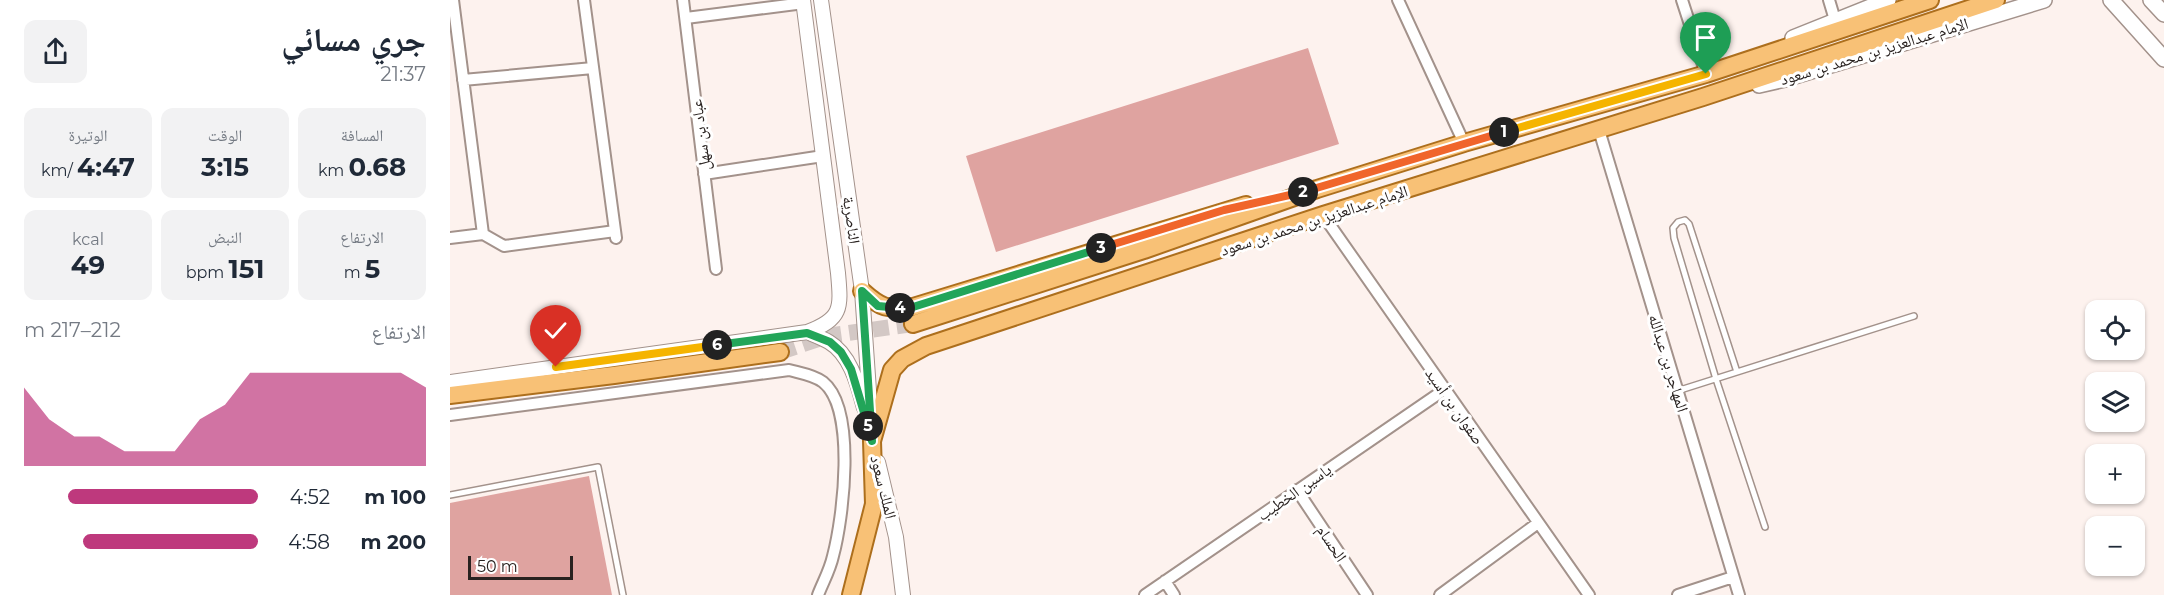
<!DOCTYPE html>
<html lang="ar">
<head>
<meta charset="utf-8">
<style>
  body { margin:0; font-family:Montserrat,"Noto Naskh Arabic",sans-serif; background:#f2f2f3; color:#1f2937; direction:rtl; height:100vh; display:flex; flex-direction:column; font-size:22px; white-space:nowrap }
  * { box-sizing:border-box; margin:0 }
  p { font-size:20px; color:#747a83 }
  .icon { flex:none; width:33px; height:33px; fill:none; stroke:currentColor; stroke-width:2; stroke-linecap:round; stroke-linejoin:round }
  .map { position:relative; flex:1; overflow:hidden; direction:ltr }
  .details { display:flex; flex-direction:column; background:#fff; width:450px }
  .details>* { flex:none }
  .tools { position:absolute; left:1635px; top:300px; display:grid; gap:12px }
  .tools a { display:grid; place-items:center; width:60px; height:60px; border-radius:12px; background:#fff; box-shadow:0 2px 4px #0004; font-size:30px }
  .scale { position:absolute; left:18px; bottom:15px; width:105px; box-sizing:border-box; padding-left:6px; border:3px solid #292220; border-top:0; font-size:16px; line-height:21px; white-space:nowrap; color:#292220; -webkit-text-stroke:4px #fff; paint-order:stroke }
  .pin { position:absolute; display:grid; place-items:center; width:51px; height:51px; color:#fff; margin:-62px -26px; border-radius:50% 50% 50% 0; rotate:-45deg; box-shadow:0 0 6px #0007 }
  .pin .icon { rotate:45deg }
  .km { position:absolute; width:30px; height:30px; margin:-15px; border-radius:50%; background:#222; color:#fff; font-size:16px; line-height:30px; text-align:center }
  .round { display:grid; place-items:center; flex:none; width:63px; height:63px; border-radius:12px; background:#f2f2f3 }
  .head { display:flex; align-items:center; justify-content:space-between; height:102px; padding:0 24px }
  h1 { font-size:33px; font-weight:700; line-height:45px }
  .metrics { display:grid; grid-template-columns:repeat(3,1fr); gap:9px; height:102px; padding:6px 24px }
  .metrics div { display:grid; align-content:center; border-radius:12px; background:#f2f2f3; text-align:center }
  .metrics b { font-size:26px; font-weight:700 }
  .metrics small { font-size:16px; font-weight:400 }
  .metrics p { font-size:16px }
  .chart { height:168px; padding:12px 24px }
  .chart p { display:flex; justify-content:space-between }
  .chart svg { width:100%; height:108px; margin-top:6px; fill:#be397d; opacity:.7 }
  ul { padding:0 24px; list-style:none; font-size:20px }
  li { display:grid; grid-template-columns:96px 72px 1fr; align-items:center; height:45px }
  li i { height:15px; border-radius:8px; background:#be397d }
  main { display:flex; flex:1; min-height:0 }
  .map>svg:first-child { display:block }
  .building { fill:#dfa3a0 }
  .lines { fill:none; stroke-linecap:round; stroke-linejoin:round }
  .primary-tunnel { stroke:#d3c8c5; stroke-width:16; stroke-dasharray:16 8; stroke-linecap:butt }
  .service-casing { stroke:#a3928b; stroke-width:8 }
  .minor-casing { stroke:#a3928b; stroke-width:14 }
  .tertiary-casing { stroke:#a3928b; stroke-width:16 }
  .secondary-casing { stroke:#a3928b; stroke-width:18 }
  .primary-casing { stroke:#ad6f1d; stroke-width:20 }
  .service { stroke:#fff; stroke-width:5 }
  .minor { stroke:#fff; stroke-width:10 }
  .tertiary { stroke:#fff; stroke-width:14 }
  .secondary { stroke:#fff; stroke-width:15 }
  .primary { stroke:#f8c176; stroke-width:16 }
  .split-1-casing { stroke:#fff; stroke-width:12 }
  .split-2-casing { stroke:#fff; stroke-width:12 }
  .split-3-casing { stroke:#fff; stroke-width:12 }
  .split-4-casing { stroke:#fff; stroke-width:12 }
  .split-5-casing { stroke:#fff; stroke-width:12 }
  .split-6-casing { stroke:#fff; stroke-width:12 }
  .split-7-casing { stroke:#fff; stroke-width:12 }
  .split-1 { stroke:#f5b400; stroke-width:8 }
  .split-2 { stroke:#f0652b; stroke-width:8 }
  .split-3 { stroke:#f0652b; stroke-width:8 }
  .split-4 { stroke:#22a559; stroke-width:8 }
  .split-5 { stroke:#22a559; stroke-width:8 }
  .split-6 { stroke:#22a559; stroke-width:8 }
  .split-7 { stroke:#f5b400; stroke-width:8 }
  .labels { text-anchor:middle; stroke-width:6; stroke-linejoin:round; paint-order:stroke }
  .street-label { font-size:16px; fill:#292220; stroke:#fff }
</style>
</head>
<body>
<main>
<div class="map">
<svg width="1714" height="595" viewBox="0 0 1714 595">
  <rect width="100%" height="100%" fill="#fdf2ee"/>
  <path class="building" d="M858 48 889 144 546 252 516 156Z
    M139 476 162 595H0V503Z"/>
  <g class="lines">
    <path class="primary-tunnel" d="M330 352 377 336 463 324"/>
    <g class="service-casing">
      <path id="service" d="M1287 372 1239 224 1235 220 1228 222 1223 228 1224 238 1266 379 1315 527
        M1227 391 1464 316
        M0 495 148 467 173 595"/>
    </g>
    <g class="minor-casing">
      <path id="minor" d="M3 0 33 234
        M134 0 166 238
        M233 0 266 269
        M948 0 1014 143
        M1232 0 1256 74
        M1379 0 1385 20
        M236 18 354 3
        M13 80 143 68
        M1149 130 1289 595
        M254 174 373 156
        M873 215 1139 595
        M0 238 33 234 54 246 165 231
        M0 415 339 370C350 373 364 375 373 382 407 409 393 519 383 556 380 570 373 582 368 595
        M847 490 917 595
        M715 581 724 595
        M695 595 994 390
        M990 595 1088 523
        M1228 595 1283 577"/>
    </g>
    <g class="tertiary-casing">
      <path id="tertiary" d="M371 0 412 291 422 433
        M357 332C364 335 372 338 379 342 401 355 408 386 414 408
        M0 382 357 332C393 319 391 307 388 273L353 0
        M428 462 446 537 453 595"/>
    </g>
    <g class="secondary-casing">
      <path id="secondary" d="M1661 0 1714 59
        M1701 0 1714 14
        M1343 38 1438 0
        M1309 85 1335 79 1594 0"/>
    </g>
    <g class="primary-casing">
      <path id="primary" d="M412 291C432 309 436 309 463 307L796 205
        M463 324 694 250 867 189 1014 143 1256 74 1480 0
        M0 395 164 375 330 352
        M401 595 424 504 422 441 442 370 452 359 476 346 873 215 1253 97 1546 0"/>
    </g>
    <use href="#service" class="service"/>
    <use href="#minor" class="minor"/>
    <use href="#tertiary" class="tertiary"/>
    <use href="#secondary" class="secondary"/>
    <use href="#primary" class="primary"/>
  </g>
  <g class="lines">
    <g class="split-1-casing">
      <path id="split-1" d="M1054 132 1256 74"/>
    </g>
    <g class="split-2-casing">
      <path id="split-2" d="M853 192 1054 132"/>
    </g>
    <g class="split-3-casing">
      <path id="split-3" d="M651 248 774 210 853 192"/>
    </g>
    <g class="split-4-casing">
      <path id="split-4" d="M450 308 463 307 651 248"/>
    </g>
    <g class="split-5-casing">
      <path id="split-5" d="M418 426 422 441 412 291 428 306 450 308"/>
    </g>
    <g class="split-6-casing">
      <path id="split-6" d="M267 345 357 333 380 342 391 352 401 369 418 426"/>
    </g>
    <g class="split-7-casing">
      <path id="split-7" d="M106 367 267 345"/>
    </g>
    <use href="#split-1" class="split-1"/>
    <use href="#split-2" class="split-2"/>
    <use href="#split-3" class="split-3"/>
    <use href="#split-4" class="split-4"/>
    <use href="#split-5" class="split-5"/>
    <use href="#split-6" class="split-6"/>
    <use href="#split-7" class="split-7"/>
  </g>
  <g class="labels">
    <g class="street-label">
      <text transform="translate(1424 51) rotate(-17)" y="6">الإمام عبدالعزيز بن محمد بن سعود</text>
      <text transform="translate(250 135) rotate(-97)" y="6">عباد بن سهل</text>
      <text transform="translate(402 220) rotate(82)" y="6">الناصرية</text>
      <text transform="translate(864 220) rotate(-18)" y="6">الإمام عبدالعزيز بن محمد بن سعود</text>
      <text transform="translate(1219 363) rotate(73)" y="6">المهاجر بن عبدالله</text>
      <text transform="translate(1005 406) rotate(55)" y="6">صفوان بن أسيد</text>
      <text transform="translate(434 487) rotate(76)" y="6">الملك سعود</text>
      <text transform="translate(844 492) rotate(-35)" y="6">ياسين الخطيب</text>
      <text transform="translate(882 543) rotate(56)" y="6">الحسام</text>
    </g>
  </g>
</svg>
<div class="tools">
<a><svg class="icon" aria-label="locate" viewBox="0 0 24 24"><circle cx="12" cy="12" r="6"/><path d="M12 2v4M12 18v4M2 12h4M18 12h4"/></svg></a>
<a><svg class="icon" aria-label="layers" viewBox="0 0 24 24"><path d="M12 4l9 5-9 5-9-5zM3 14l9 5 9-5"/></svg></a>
<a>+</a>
<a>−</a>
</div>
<div class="scale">50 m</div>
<div class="pin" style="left:1256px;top:74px;background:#1e9e55"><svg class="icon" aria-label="arrive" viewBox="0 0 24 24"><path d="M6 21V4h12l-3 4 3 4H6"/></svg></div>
<div class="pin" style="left:106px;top:367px;background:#d93025"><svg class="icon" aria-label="check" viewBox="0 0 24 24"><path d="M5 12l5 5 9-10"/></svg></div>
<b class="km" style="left:1054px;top:132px">1</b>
<b class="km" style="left:853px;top:192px">2</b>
<b class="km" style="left:651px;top:248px">3</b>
<b class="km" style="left:450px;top:308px">4</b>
<b class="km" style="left:418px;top:426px">5</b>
<b class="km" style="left:267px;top:345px">6</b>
</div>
<section class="details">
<div class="head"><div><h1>جري مسائي</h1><p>21:37</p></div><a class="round"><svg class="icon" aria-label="share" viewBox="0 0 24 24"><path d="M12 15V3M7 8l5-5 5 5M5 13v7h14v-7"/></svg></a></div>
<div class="metrics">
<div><p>المسافة</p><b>0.68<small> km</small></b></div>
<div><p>الوقت</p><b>3:15</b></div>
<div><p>الوتيرة</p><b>4:47<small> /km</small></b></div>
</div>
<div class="metrics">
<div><p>الارتفاع</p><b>5<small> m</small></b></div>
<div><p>النبض</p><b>151<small> bpm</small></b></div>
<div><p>kcal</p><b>49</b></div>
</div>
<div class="chart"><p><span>الارتفاع</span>212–217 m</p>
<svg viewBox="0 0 160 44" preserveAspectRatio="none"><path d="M0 44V12L10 25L20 32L30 32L40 38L50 38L60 38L70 25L80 19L90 6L100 6L110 6L120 6L130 6L140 6L150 6L160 12V44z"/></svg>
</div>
<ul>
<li><b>100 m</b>4:52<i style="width:81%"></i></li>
<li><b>200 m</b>4:58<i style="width:75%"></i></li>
</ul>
</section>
</main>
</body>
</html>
